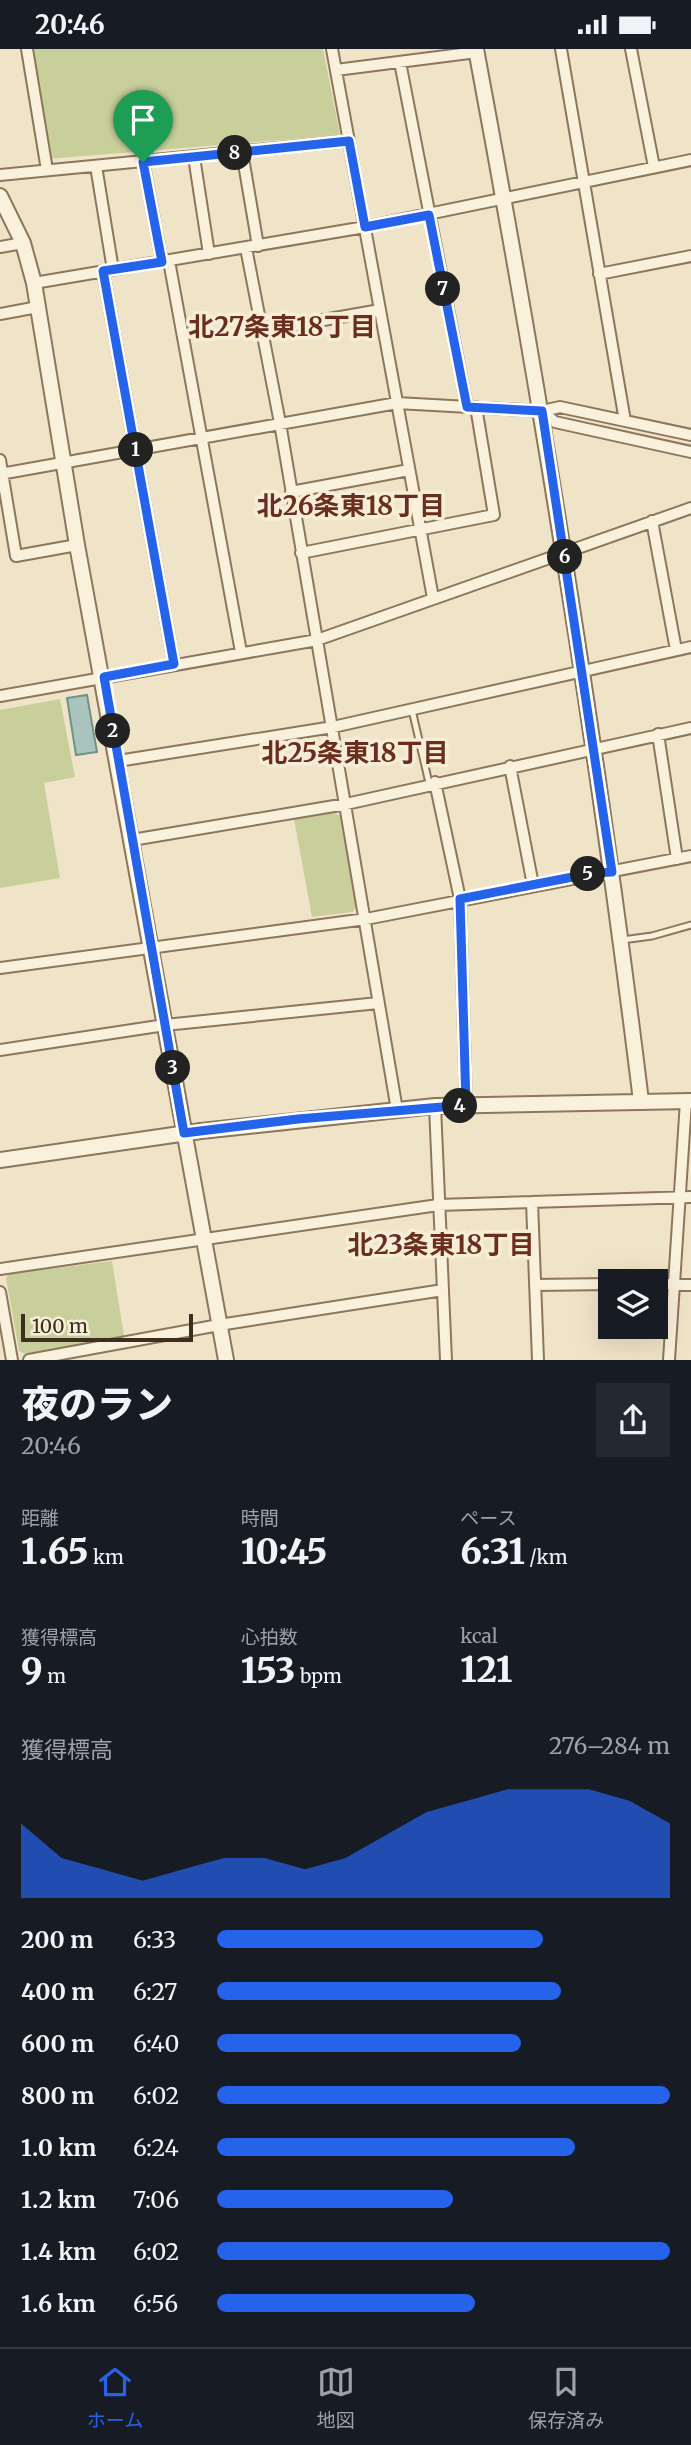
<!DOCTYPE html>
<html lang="ja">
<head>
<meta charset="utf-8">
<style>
  body { margin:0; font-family:Merriweather,"Noto Sans JP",serif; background:#242831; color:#f1f3f6; height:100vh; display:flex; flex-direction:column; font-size:26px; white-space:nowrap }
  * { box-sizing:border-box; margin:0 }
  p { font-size:23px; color:#9ea1a6 }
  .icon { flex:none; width:38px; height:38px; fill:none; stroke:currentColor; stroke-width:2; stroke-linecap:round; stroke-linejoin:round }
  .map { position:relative; height:1311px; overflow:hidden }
  .details { display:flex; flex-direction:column; background:#171b24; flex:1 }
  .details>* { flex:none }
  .tools { position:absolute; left:598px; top:1220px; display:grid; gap:14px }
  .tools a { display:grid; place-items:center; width:70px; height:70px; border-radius:0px; background:#171b24; box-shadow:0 7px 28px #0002; font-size:35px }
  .scale { position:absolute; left:21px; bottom:18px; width:172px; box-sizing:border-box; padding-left:7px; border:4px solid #3d2e20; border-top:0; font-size:19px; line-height:24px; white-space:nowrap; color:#3d2e20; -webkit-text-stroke:5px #f7eed8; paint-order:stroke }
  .pin { position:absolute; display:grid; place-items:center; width:60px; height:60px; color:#fff; margin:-72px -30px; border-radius:50% 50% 50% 0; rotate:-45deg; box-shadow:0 0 7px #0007 }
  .pin .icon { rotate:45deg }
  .km { position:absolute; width:35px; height:35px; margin:-18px; border-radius:50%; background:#222; color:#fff; font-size:19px; line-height:35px; text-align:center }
  .round { display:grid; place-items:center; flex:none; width:74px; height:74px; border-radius:0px; background:#242831 }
  .overview { display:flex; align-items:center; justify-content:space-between; height:119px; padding:0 21px }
  h1 { font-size:38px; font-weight:800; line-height:52px }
  .stats { display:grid; grid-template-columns:repeat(3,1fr); gap:10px; height:119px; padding:7px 21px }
  .stats div { display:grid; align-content:center }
  .stats b { font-size:35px; font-weight:800 }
  .stats small { font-size:19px; font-weight:400 }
  .stats p { font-size:19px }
  .chart { height:196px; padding:14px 21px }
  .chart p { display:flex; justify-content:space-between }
  .chart svg { width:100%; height:126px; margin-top:7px; fill:#2563eb; opacity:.7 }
  ul { padding:0 21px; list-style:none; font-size:23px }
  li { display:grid; grid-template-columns:112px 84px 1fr; align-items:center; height:52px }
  li i { height:18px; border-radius:9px; background:#2563eb }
  .status { display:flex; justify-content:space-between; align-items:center; height:49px; padding:0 35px; background:#171b24; direction:ltr }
  .status svg { height:19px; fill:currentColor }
  .menu { display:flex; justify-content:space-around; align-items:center; height:98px; border-top:2px solid #363941; background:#171b24; font-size:19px; color:#9ea1a6 }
  .menu a { display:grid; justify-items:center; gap:4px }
  .menu .active { color:#2563eb }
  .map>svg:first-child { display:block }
  .green { fill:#c9cf9b }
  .water { fill:#a9c4bc; stroke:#6f938a; stroke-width:2 }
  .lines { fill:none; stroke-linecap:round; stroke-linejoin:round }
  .service-casing { stroke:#8d765c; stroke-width:9 }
  .minor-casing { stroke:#8d765c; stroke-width:14 }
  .tertiary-casing { stroke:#8d765c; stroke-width:18 }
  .service { stroke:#faf1dc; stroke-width:5 }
  .minor { stroke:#faf1dc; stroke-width:10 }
  .tertiary { stroke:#faf1dc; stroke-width:14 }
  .route-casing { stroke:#fff; stroke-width:14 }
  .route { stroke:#2563eb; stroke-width:9 }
  .labels { text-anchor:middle; stroke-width:7; stroke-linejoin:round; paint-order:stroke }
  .neighbourhood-label { font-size:26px; font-weight:bold; fill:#6b2e1e; stroke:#f7eed8 }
</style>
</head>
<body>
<div class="status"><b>20:46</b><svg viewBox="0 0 49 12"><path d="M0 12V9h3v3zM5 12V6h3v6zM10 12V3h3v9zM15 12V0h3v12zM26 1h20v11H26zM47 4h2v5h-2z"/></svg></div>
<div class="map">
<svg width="691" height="1311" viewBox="0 0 691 1311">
  <rect width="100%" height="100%" fill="#f0e4c8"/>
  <path class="green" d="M33 0H323L340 86 48 110Z
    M60 650 75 728 44 734 60 829 0 839V661Z
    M335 764 341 767 356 858 353 863 312 868 294 770Z
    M112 1212 124 1287 25 1305 19 1302 6 1229 9 1225Z"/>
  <path class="water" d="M87 646 97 703 76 706 67 649Z"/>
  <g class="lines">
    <g class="service-casing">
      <path id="service" d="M412 661 429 734
        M622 891 652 887 691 876"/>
    </g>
    <g class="minor-casing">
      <path id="minor" d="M27 0 47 121
        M332 0 433 549
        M561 0 625 372
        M631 0 654 118
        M400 13 467 358
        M336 21 477 3
        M242 103 258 197
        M194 108 209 205
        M143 112 162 213
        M96 117 113 221
        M0 126 349 92
        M0 198 23 194
        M246 199 280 374 397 1061
        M169 212 241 603
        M103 222 174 615
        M599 225 691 207
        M34 234 365 178 691 111
        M0 265 38 258
        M261 282 380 261
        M542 362 555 373 691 403
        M0 411 16 507 77 496
        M0 425 397 354 542 362 560 358 691 386
        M291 443 409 421
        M652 472 676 601
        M301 504 494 466 476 358
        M0 647 317 591 691 459
        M658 685 677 810
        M118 712 333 678 691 598
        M510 717 533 836
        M435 733 460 850 466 1056
        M132 791 346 755 691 679
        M0 919 366 870 691 807
        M0 1001 165 976 378 954
        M435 1057 446 1311
        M532 1153 538 1311
        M0 1220 438 1156 691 1148
        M656 1235 691 1236
        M535 1236 611 1235
        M0 1243 12 1311
        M29 1311 219 1276 443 1241
        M669 1311 686 1052"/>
    </g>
    <g class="tertiary-casing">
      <path id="tertiary" d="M476 0C541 349 598 700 641 1052
        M0 147 23 194 34 234 77 496 226 1311
        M0 1111 201 1082 435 1057 691 1052"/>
    </g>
    <use href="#service" class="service"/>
    <use href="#minor" class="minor"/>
    <use href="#tertiary" class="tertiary"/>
  </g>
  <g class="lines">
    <g class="route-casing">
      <path id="route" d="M349 92 365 178 429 166 467 358 542 362 612 823 593 824 460 850 466 1056 298 1070 184 1084 104 628 174 615 103 222 162 213 143 113Z"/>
    </g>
    <use href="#route" class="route"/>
  </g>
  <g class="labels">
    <g class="neighbourhood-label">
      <text x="282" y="287">北27条東18丁目</text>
      <text x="351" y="466">北26条東18丁目</text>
      <text x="355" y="713">北25条東18丁目</text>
      <text x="441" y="1205">北23条東18丁目</text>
    </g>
  </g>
</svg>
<div class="tools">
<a><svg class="icon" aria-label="layers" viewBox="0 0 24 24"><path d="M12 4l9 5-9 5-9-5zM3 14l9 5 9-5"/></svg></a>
</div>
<div class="scale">100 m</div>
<div class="pin" style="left:143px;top:113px;background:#1e9e55"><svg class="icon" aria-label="arrive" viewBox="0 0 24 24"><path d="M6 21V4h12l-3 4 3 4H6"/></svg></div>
<b class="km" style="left:136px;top:401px">1</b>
<b class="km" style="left:113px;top:682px">2</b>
<b class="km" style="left:173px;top:1019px">3</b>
<b class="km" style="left:460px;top:1057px">4</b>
<b class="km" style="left:588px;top:825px">5</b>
<b class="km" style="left:565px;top:508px">6</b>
<b class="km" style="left:443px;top:240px">7</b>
<b class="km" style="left:235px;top:104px">8</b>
</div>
<section class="details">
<div class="overview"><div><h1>夜のラン</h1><p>20:46</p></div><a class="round"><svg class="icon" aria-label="share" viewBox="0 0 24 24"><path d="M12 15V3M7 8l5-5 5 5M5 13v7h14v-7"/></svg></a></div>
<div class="stats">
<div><p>距離</p><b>1.65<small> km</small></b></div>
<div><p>時間</p><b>10:45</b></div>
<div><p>ペース</p><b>6:31<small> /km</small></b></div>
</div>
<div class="stats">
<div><p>獲得標高</p><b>9<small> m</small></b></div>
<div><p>心拍数</p><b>153<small> bpm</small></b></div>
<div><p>kcal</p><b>121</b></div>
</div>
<div class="chart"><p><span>獲得標高</span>276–284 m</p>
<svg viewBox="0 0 160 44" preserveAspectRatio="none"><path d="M0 44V18L10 30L20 34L30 38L40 34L50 30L60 30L70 34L80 30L90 22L100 14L110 10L120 6L130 6L140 6L150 10L160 18V44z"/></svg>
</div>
<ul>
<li><b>200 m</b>6:33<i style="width:72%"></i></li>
<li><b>400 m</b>6:27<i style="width:76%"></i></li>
<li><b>600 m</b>6:40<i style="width:67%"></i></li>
<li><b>800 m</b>6:02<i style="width:100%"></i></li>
<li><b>1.0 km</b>6:24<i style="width:79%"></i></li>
<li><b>1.2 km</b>7:06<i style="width:52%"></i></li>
<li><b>1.4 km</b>6:02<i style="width:100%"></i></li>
<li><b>1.6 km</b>6:56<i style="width:57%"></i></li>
</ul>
</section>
<nav class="menu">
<a class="active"><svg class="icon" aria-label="home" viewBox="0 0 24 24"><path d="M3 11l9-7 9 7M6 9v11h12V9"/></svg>ホーム</a>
<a><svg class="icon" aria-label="map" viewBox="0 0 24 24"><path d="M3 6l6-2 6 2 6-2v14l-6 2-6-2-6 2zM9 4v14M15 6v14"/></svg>地図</a>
<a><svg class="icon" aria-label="saved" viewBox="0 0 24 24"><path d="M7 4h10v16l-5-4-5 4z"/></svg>保存済み</a>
</nav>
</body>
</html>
